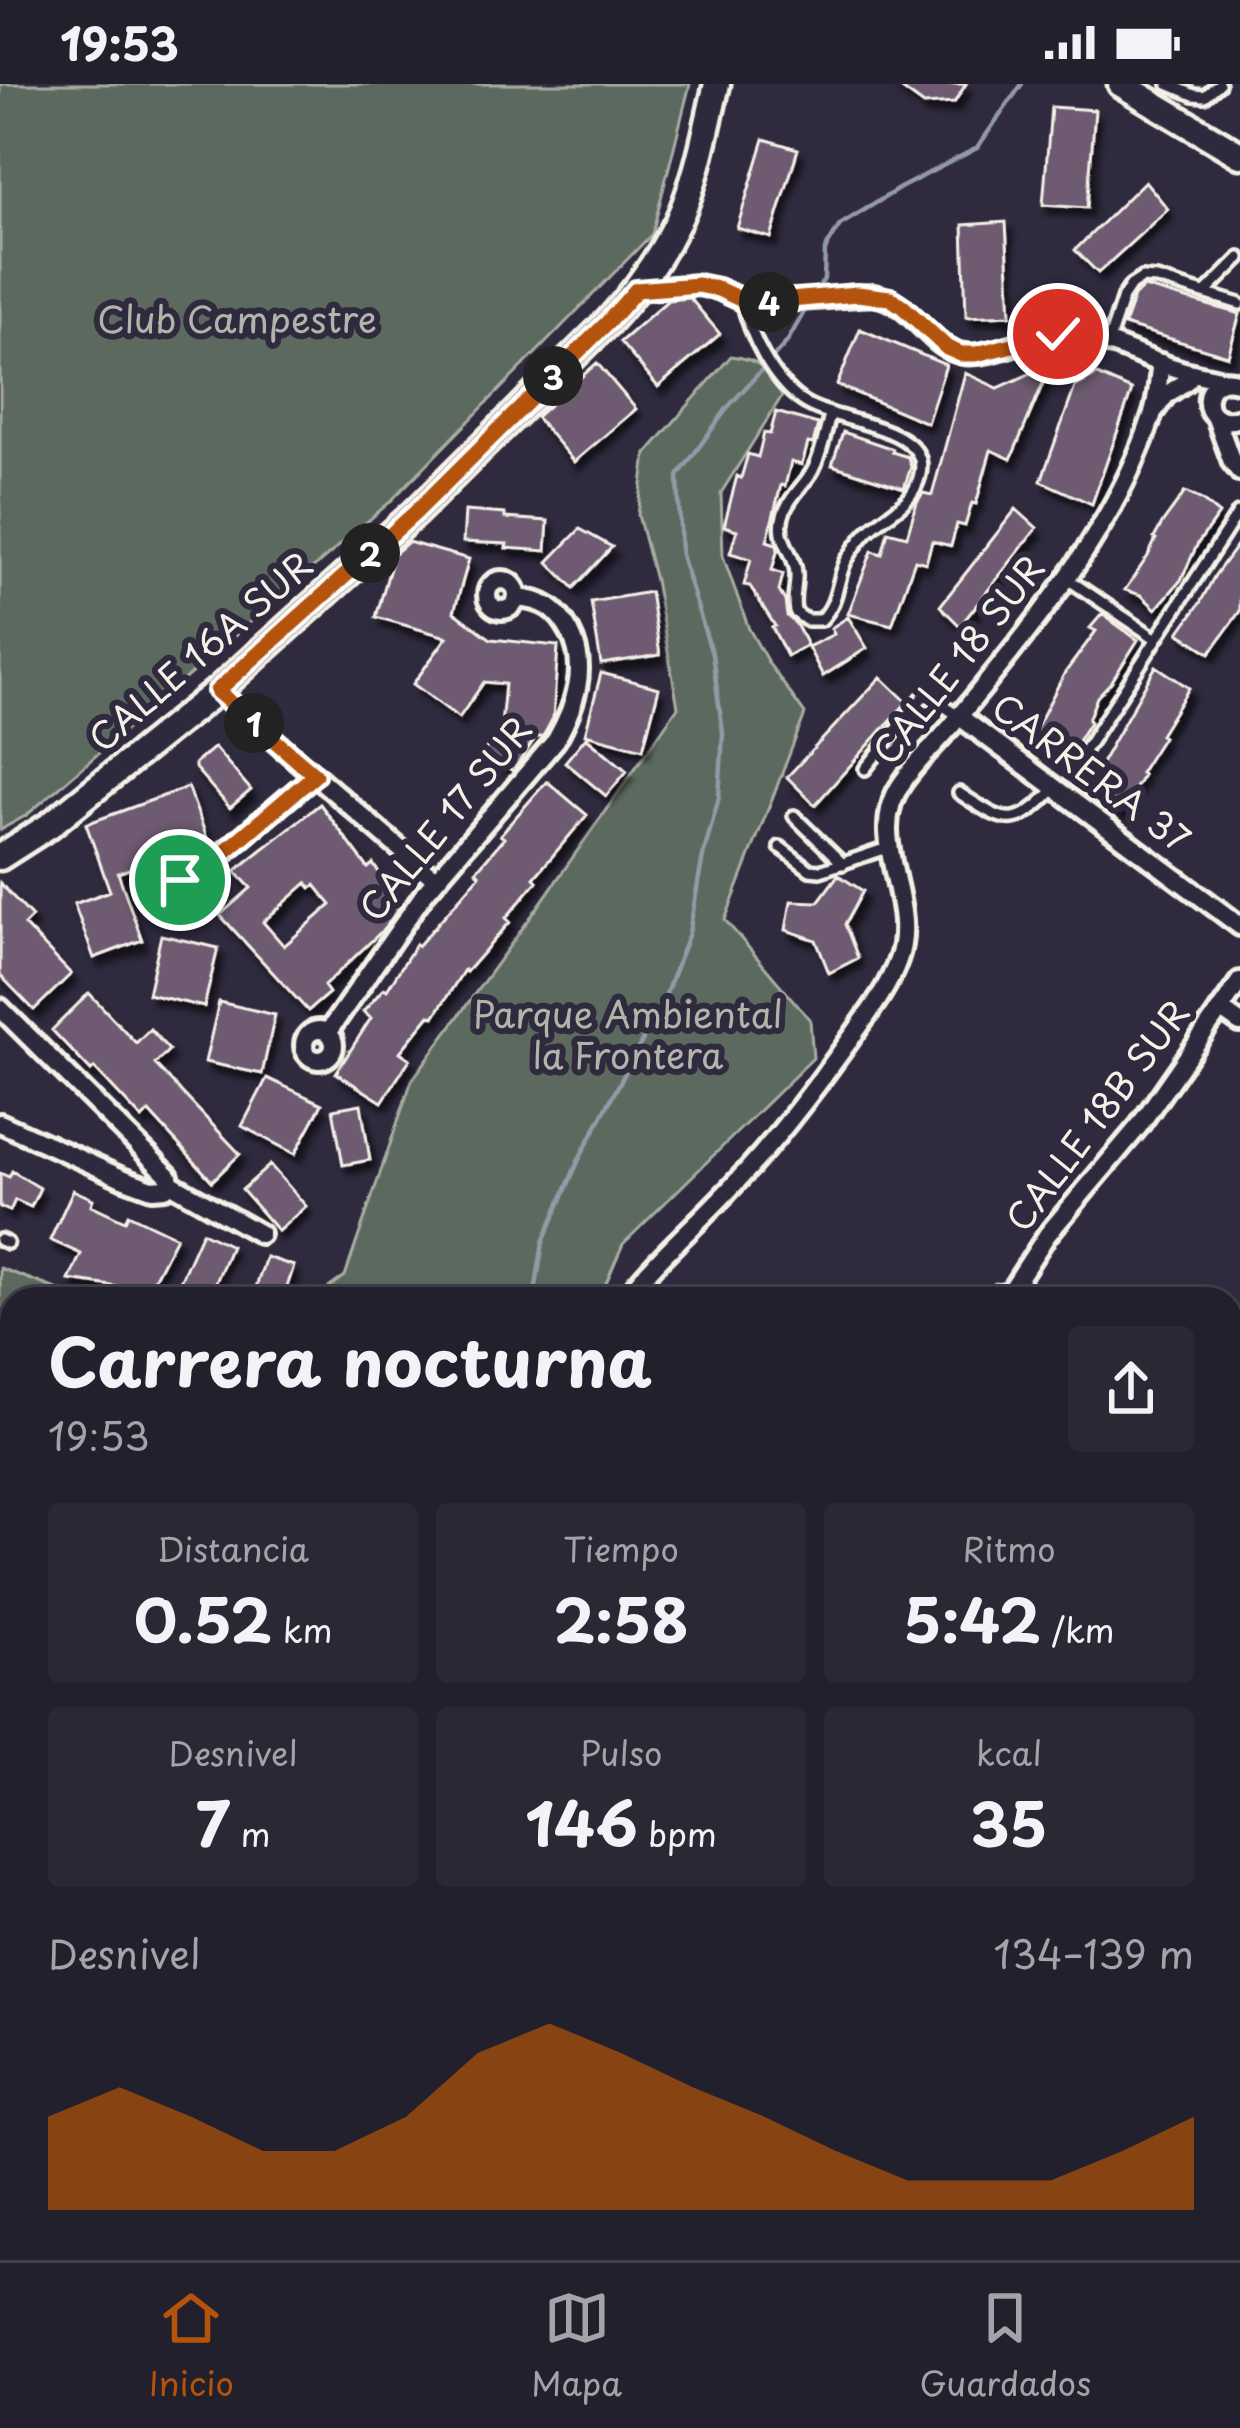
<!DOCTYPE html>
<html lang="es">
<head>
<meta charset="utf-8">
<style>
  body { margin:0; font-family:"Playpen Sans",sans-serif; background:#2b2836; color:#f1f3f6; height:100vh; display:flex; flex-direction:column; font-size:45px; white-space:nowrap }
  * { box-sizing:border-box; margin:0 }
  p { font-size:39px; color:#a3a3aa }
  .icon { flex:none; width:66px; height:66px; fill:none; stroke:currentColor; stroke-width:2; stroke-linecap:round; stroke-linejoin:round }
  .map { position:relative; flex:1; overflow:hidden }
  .panel { position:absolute; left:0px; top:1203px; width:1242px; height:975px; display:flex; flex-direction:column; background:#23202e; border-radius:36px 36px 0 0; box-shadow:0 6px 18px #0003,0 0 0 3px #403e4a }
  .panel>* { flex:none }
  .pin { position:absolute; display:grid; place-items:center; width:102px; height:102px; color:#fff; margin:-51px; border:6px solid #fff; border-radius:50%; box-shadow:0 3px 12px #0007 }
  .km { position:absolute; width:60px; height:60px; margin:-30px; border-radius:50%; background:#222; color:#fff; font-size:33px; line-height:60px; text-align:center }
  .round { display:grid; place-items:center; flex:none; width:126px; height:126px; border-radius:12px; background:#2b2836 }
  .headline { display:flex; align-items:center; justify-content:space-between; height:204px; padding:0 48px }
  h1 { font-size:66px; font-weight:700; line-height:90px }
  .figures { display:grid; grid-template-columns:repeat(3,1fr); gap:18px; height:204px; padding:12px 48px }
  .figures div { display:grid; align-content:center; border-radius:12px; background:#2b2836; text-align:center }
  .figures b { font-size:60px; font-weight:700 }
  .figures small { font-size:33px; font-weight:400 }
  .figures p { font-size:33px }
  .chart { height:336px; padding:24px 48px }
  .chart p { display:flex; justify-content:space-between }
  .chart svg { width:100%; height:216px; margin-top:12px; fill:#b45309; opacity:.7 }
  .status { display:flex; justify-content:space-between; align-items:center; height:84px; padding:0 60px; background:#23202e; direction:ltr }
  .status svg { height:33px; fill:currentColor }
  .tab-bar { display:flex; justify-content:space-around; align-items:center; height:168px; border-top:3px solid #403e4a; background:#23202e; font-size:33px; color:#a3a3aa }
  .tab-bar a { display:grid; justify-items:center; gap:6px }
  .tab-bar .active { color:#b45309 }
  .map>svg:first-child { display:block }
  .green { fill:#5c695e; stroke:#a8ada3; stroke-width:3 }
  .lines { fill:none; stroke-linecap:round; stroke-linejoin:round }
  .stream { stroke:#939aa7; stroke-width:4.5 }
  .building { fill:#6e5a71; stroke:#f4f1e8; stroke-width:3; fill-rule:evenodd; filter:url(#shadow) }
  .lane-casing { stroke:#f4f1e8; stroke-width:18 }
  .street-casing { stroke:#f4f1e8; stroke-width:26 }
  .secondary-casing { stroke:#f4f1e8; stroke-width:33 }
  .primary-casing { stroke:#f4f1e8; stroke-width:36 }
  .lane { stroke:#2f2a3d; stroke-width:9 }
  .street { stroke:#2f2a3d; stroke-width:16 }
  .secondary { stroke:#2f2a3d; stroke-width:24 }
  .primary { stroke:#756a55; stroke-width:27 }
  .route-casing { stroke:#fff; stroke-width:24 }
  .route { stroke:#b45309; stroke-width:15 }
  .labels { text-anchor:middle; stroke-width:12; stroke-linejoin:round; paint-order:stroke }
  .park-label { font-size:36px; fill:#b0b4aa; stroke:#2f2a3d }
  .street-label { font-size:36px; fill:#f4f1e8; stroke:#2f2a3d }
</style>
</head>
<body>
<div class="status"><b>19:53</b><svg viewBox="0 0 49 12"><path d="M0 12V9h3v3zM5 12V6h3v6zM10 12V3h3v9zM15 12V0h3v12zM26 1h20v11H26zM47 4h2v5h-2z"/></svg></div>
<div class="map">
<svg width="1240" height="2176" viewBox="0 0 1240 2176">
  <defs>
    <filter id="shadow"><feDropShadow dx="5" dy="8" stdDeviation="3" flood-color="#0009"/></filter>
  </defs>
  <rect width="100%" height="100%" fill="#2f2a3d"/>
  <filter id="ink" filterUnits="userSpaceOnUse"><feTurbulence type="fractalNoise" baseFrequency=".00833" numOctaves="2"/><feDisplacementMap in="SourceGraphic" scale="24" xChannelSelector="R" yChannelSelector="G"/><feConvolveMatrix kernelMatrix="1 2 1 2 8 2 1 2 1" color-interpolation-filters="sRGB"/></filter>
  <g filter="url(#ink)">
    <path class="green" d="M0 0H690L652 150 390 418 27 731 0 746Z
      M731 272C763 276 767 285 782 312L721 409 723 472 749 545 769 580 805 630 725 836 810 936 813 974 623 1160 599 1215H313L345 1192 412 996 538 823 678 623 655 496 638 431 646 370Z
      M0 1184 83 1215H12V2039L2 2042Z"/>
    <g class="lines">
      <path class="stream" d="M814 211 824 195 825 166 840 141 900 104 977 64 1022 0
        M534 1215 543 1158 580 1073 662 920 689 849 703 772 719 713 723 649 712 570 681 471 678 392 728 323 787 258 808 221
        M443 2166 452 2176"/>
    </g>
    <path class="building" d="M895 0H966L954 19 924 21Z
      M1051 23 1095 26 1087 124 1043 121Z
      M764 55 798 65 771 154 737 144Z
      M1145 97 1168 125 1098 189 1075 166Z
      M1006 138 1011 231 966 233 963 141Z
      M1144 203 1240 230 1228 272 1124 241 1134 213Z
      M690 214 720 250 658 303 620 258 668 216Z
      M860 245 946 281 927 339 837 301Z
      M597 279 636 325 574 378 536 333Z
      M1038 286 1047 290 1011 375 991 366 976 420 972 419 965 442 957 440 951 462 932 457 926 479 915 476 892 541 848 530 872 467 882 470 888 447 907 452 917 418 923 409 932 411 965 289 998 304Z
      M1097 291 1132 306 1092 420 1041 397 1075 303Z
      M776 328 818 340 813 360 808 359 802 381 791 378 785 402 781 401 767 457 776 460 778 464 772 486 783 490 779 507 785 517 787 532 796 540 807 561 787 572 772 543 775 542 750 502 744 501 751 475 730 469 737 446 724 442 737 392 741 394 748 370 758 373 764 349 770 350Z
      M843 348 893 365 892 368 908 373 911 383 904 404 832 381Z
      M1185 408 1202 416 1219 430 1198 459 1181 496 1156 525 1141 511 1125 506 1148 472 1156 455 1154 454 1163 438Z
      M1016 425 1037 444 960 542 940 522Z
      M465 427 505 430V434L548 437 546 467 506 464 507 460 463 458Z
      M580 445 612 463 574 504 548 478Z
      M1240 457V527L1210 569 1179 549 1200 519 1215 491Z
      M408 458 469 475 454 528 491 555 558 562 553 634 545 649 542 653H536L513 687 484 668 501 641 505 600 484 598 459 634 413 600 447 553 376 533 394 470Z
      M650 508 660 571 601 580 591 518Z
      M1102 530 1138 556 1112 597 1097 613 1088 636 1090 638 1064 679 1031 654 1064 590 1096 547 1090 544Z
      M848 533 867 564 823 592 808 563 834 550 831 544Z
      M1156 582 1189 604 1160 651 1163 653 1140 689 1143 691 1120 728 1087 704Z
      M601 589 659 604 643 665 585 650Z
      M881 593 907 618 815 721 787 693Z
      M586 653 627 687 606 712 565 678Z
      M214 663 251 706 230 724 195 684V679Z
      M547 697 546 700 548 698 587 731 534 794 537 797 506 834 510 838 466 888 464 886 434 933 430 931 400 968 410 975 382 1018 336 989 371 934 363 928 384 904 387 906 416 860 418 862 480 791 476 787 504 754 500 751Z
      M188 703 208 757 118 789 142 856 94 874 74 820 110 807 86 740Z
      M320 720 368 784 373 780 402 820 385 844 324 902 329 909 308 927 220 831 251 804 235 787ZM307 799 311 804 315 801 331 821 284 862 263 838Z
      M838 791 863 807 845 840 858 874 829 889 816 856 786 846 791 817 818 818Z
      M0 799 32 833 24 841 71 890 34 926 0 891Z
      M161 851 218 864 204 923 148 910Z
      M89 909 136 959 150 945 169 966 155 980 240 1070 212 1097 149 1028 142 1035 94 984 91 987 52 946Z
      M219 918 275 931 262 990 205 978Z
      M267 994 322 1020 295 1070 242 1042Z
      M361 1020 370 1076 343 1081 333 1025Z
      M270 1081 306 1122 278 1147 242 1106Z
      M12 1087 40 1104 31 1123 15 1116 10 1127 0 1123V1089L9 1093Z
      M73 1106 93 1115 91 1121 125 1137 128 1130 176 1153 148 1207 69 1196 81 1170 50 1156Z
      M202 1148 231 1162 209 1215H172Z
      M266 1173 294 1182 283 1215H252Z"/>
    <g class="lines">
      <g class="lane-casing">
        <path id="lane" d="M1168 0 1194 11 1205 12 1219 0
          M1205 209 1240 174
          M742 216C750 252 772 296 802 317 838 342 947 340 915 404 904 426 877 434 862 454 856 461 850 470 846 477 836 498 839 518 821 536H806L795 528C792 511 797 503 796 489 795 466 773 456 785 426 792 410 805 400 813 386 822 369 825 349 830 331
          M1108 259 1123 213 1131 201 1142 194 1157 195 1240 220
          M1066 494 1155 554
          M1083 669 1238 429
          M865 685 922 614 928 612 960 633
          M959 709C1006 739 1013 748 1055 704
          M794 732 843 780
          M780 763 810 786 820 787 890 763
          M0 1156 7 1159
          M1230 1581 1240 1585
          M1230 1655 1240 1633
          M1230 2111 1240 2117
          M512 2166 520 2176
          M835 2166 845 2176
          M204 2176 212 2166"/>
      </g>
      <g class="street-casing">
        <path id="street" d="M636 206 698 201 718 205 742 216 768 218 874 211C916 219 928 265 964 270 991 274 1026 253 1054 251 1099 247 1137 274 1178 285 1193 290 1208 292 1223 296
          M1240 299C1198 283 1196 349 1240 334
          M1155 326 1166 311 1188 296
          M1216 334 1232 378 1240 388
          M487 511a15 15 0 1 1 30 0a15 15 0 1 1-30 0Z
          M217 607 436 796
          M960 633 1240 842
          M160 810a15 15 0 1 1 30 0a15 15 0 1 1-30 0Z
          M187 800 315 691
          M0 924 169 1092 170 1099 260 1150
          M1220 925 1240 939
          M304 961a15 15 0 1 1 30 0a15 15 0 1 1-30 0Z
          M328 948 424 810 556 656C575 622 589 584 570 548 557 524 543 516 517 514
          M0 1039 122 1094 152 1105 165 1104 170 1099
          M1010 1208 1047 1151 1139 1042 1240 897
          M625 1215C659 1171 701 1137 738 1096 777 1055 813 1007 846 961 865 934 887 907 898 876 920 817 863 754 902 699 919 674 943 654 961 630 1035 539 1115 445 1152 332 1158 316 1158 296 1161 279
          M994 1215 999 1210 1010 1208 1021 1215
          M1230 1361 1240 1365
          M624 2176 636 2166"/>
      </g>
      <g class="secondary-casing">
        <path id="secondary" d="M1121 0 1240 71
          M0 773 50 741 217 607 415 429 608 238C636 207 660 174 678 137 698 94 706 45 717 0
          M1230 1732 1240 1700
          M1230 1915 1240 1916
          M1230 1940H1240
          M876 2176 888 2166
          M913 2176 925 2166"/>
      </g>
      <g class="primary-casing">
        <path id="primary" d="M0 2020 12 2031
          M0 2063 12 2074
          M120 2166 132 2176
          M168 2166 180 2176"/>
      </g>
      <use href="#lane" class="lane"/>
      <use href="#street" class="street"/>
      <use href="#secondary" class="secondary"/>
      <use href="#primary" class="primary"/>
    </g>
  </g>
  <g class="lines" filter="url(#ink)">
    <g class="route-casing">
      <path id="route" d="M180 796 187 800 315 691 217 607 415 429 608 238 636 206 698 201 718 205 742 216 768 218 857 210 890 214 902 222 947 264 961 270H976L1058 250"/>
    </g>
    <use href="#route" class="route"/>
  </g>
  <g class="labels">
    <g class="park-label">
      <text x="237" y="249">Club Campestre</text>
      <text x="628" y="944">Parque Ambiental<tspan x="628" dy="41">la Frontera</tspan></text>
    </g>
    <g class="street-label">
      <text transform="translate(201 568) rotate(-41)" y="13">CALLE 16A SUR</text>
      <text transform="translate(959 576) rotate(-52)" y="13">CALLE 18 SUR</text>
      <text transform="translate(1091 689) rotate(37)" y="13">CARRERA 37</text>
      <text transform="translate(446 735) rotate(-51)" y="13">CALLE 17 SUR</text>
      <text transform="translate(1098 1032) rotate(-53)" y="13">CALLE 18B SUR</text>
    </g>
  </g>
</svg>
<div class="pin" style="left:180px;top:796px;background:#1e9e55"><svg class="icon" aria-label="arrive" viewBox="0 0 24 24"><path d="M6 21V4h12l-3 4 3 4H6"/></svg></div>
<div class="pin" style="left:1058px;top:250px;background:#d93025"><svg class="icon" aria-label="check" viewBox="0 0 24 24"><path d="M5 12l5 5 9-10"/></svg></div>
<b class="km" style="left:254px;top:639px">1</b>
<b class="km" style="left:370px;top:469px">2</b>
<b class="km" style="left:553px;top:292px">3</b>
<b class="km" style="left:769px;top:218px">4</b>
<section class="panel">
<div class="headline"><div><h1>Carrera nocturna</h1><p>19:53</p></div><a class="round"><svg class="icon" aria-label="share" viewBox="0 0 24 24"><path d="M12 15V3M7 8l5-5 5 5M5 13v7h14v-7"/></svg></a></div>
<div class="figures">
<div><p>Distancia</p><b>0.52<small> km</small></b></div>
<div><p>Tiempo</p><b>2:58</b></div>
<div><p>Ritmo</p><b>5:42<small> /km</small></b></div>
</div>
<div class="figures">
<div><p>Desnivel</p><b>7<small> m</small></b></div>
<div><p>Pulso</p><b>146<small> bpm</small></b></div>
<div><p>kcal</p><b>35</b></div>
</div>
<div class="chart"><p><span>Desnivel</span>134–139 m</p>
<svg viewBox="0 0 160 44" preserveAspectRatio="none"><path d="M0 44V25L10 19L20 25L30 32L40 32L50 25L60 12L70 6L80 12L90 19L100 25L110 32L120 38L130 38L140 38L150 32L160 25V44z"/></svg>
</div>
</section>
</div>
<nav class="tab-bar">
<a class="active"><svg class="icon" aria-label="home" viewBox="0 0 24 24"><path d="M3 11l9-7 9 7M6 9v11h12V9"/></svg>Inicio</a>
<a><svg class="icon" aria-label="map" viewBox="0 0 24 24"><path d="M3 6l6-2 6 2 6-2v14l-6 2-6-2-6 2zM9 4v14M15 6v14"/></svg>Mapa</a>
<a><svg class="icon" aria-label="saved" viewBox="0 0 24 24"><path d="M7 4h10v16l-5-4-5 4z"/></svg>Guardados</a>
</nav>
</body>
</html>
